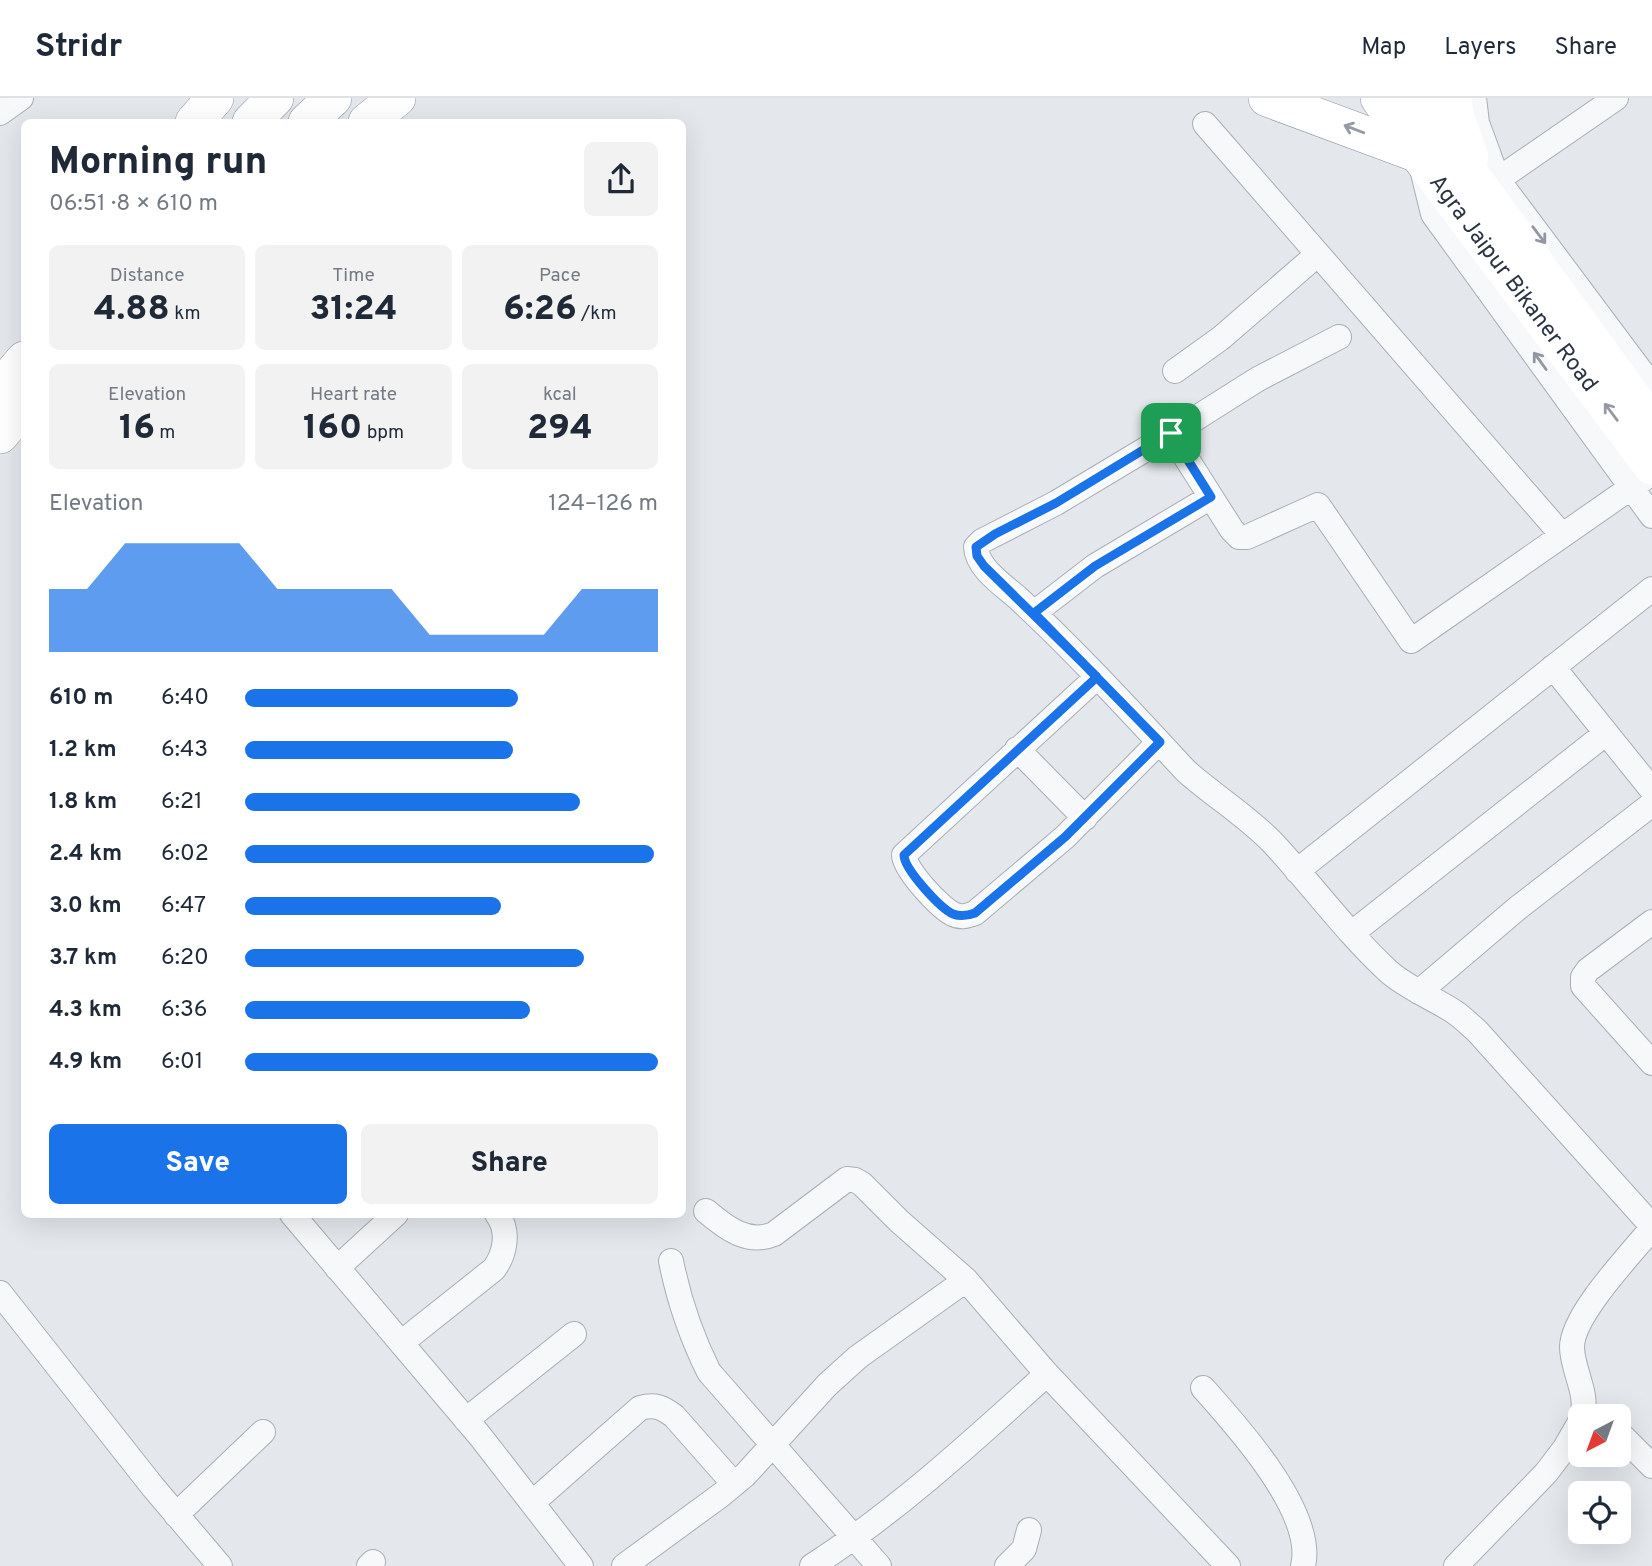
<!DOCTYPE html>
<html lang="en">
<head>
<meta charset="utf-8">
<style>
  body { margin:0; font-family:Overpass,sans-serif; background:#f2f2f3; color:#1f2937; height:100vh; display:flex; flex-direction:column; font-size:26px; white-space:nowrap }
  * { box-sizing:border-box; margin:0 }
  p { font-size:23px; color:#747a83 }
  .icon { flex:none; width:38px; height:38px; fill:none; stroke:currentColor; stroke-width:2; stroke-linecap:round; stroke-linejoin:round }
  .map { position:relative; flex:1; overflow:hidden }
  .side { position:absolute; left:21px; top:21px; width:665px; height:1099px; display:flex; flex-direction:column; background:#fff; border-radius:10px; box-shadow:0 7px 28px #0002 }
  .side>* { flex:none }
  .needle { width:46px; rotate:221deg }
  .tools { position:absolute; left:1568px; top:1306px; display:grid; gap:14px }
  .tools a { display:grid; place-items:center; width:63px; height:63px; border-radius:10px; background:#fff; box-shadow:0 7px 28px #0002; font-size:35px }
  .pin { position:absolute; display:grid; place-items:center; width:60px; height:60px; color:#fff; margin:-30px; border-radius:14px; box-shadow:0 4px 10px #0006 }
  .round { display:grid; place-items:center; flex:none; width:74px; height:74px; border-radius:10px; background:#f2f2f3 }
  .headline { display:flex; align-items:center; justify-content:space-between; height:119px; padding:0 28px }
  h1 { font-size:38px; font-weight:800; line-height:52px }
  .metrics { display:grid; grid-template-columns:repeat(3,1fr); gap:10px; height:119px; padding:7px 28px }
  .metrics div { display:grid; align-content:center; border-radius:10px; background:#f2f2f3; text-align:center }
  .metrics b { font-size:35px; font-weight:800 }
  .metrics small { font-size:19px; font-weight:400 }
  .metrics p { font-size:19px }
  .chart { height:196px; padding:14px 28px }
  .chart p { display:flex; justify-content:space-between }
  .chart svg { width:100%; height:126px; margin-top:7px; fill:#1a73e8; opacity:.7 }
  .button { display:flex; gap:14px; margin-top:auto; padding:14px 28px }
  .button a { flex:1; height:80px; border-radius:10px; background:#1a73e8; color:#fff; font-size:28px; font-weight:800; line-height:80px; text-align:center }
  .button a+a { background:#f2f2f3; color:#1f2937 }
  ul { padding:0 28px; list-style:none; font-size:23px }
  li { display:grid; grid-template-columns:112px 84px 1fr; align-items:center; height:52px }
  li i { height:18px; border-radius:9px; background:#1a73e8 }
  header { display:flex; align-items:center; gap:42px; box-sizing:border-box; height:98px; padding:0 35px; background:#fff; border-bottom:2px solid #e0e1e3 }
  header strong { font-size:33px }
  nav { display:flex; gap:38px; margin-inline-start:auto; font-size:24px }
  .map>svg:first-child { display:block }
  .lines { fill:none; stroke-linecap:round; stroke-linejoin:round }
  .minor-casing { stroke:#a9aeb7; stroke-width:26 }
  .highway-casing { stroke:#8b94a3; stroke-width:38 }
  .minor { stroke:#f7f8fa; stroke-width:24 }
  .highway { stroke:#fff; stroke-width:37 }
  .oneway { stroke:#959aa2 }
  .oneway2 { stroke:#9196a0 }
  .route-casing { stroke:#fff; stroke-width:14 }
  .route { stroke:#1a73e8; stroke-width:9 }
  .labels { text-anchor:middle; stroke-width:5; stroke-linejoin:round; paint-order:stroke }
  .street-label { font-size:23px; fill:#2b3445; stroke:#f4f6f9 }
</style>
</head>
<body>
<header>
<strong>Stridr</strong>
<nav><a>Map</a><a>Layers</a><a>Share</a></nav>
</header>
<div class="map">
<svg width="1652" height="1468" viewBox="0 0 1652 1468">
  <rect width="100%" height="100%" fill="#e4e7ec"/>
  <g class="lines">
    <g class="minor-casing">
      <path id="minor" d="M1474 0 1477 25 1498 82 1652 288
        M0 15 21 0
        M1205 26 1562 437
        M1422 71 1433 116 1652 418
        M1487 89 1616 0
        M1175 273 1221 240 1318 156
        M1171 336 1258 281 1339 239
        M1652 375 1411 543 1318 407 1247 439H1239L1232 432 1171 336 1056 405 982 443 976 449C977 471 1005 488 1020 502 1078 556 1132 615 1186 673 1214 698 1247 718 1273 745 1312 787 1346 834 1388 873 1408 891 1434 900 1456 915 1463 920 1470 927 1477 933L1652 1128
        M1034 515 1095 468 1211 399
        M1553 569 1652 692
        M1097 579 904 757C904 771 940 810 953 816 961 820 967 818 975 815L1065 739 1159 644
        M1017 651 1085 720
        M1297 773 1652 491
        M1652 824 1588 872 1583 879V888L1652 965
        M1352 835 1605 636
        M1419 894 1519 809 1652 706
        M706 1113C726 1130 748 1147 774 1136L847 1081 855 1082 862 1086 899 1123 966 1182 1047 1276 1228 1468
        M292 1116 480 1338 581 1468
        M671 1163C679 1203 691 1238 709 1274L879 1468
        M337 1170 396 1116
        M0 1195 153 1389 220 1468
        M401 1245 494 1171C505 1156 510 1133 497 1116
        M1203 1290C1237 1328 1316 1415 1303 1468
        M1582 1318C1589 1296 1572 1272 1572 1249 1572 1217 1631 1156 1652 1130
        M466 1322 574 1236
        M1619 1335 1652 1368
        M532 1405 640 1310C655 1306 662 1309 674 1318L734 1386
        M176 1417 263 1334
        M369 1468 373 1464
        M624 1468 721 1397 745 1377 827 1287 858 1259 966 1182
        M812 1468C897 1413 972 1344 1047 1276
        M1007 1468 1024 1451 1029 1432
        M1456 1468 1546 1375 1565 1350 1580 1324"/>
    </g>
    <g class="highway-casing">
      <g id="highway">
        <path d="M1267 0 1418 56"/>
        <path id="s1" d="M1379 0 1418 56 1652 368"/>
        <path d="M1415 0 1649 322"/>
        <path d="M1453 0 1455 18 1470 59"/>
        <path d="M194 24 215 0"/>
        <path d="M251 24 275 0"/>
        <path d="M307 24 333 0"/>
        <path d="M367 24 397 0"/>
        <path d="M0 291 24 262"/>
        <path d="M0 337 24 309"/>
      </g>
    </g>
    <use href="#minor" class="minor"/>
    <use href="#highway" class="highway"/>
  </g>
  <defs><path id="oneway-shaft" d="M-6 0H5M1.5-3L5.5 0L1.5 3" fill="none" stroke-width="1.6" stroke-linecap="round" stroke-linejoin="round" transform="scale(1.75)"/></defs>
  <g class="oneway">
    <use href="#oneway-shaft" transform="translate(1354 31) rotate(-159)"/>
    <use href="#oneway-shaft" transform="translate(1611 314) rotate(-127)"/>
  </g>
  <g class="oneway2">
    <use href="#oneway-shaft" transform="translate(1539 137) rotate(53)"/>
    <use href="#oneway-shaft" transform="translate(1540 263) rotate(-126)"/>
  </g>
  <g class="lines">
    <g class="route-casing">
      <path id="route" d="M1171 335 1211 399 1095 468 1034 515 1160 644 1065 739 975 815C967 818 961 819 953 816 940 810 904 771 904 757L1097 579 984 468 977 458 976 449 995 436 1056 405 1171 335"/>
    </g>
    <use href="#route" class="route"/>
  </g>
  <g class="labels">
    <g class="street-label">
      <text dy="8" stroke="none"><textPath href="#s1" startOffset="229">Agra Jaipur Bikaner Road</textPath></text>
    </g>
  </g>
</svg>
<div class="tools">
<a><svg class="needle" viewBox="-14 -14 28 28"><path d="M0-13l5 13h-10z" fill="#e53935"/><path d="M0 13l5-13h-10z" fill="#747a83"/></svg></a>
<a><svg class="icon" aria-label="locate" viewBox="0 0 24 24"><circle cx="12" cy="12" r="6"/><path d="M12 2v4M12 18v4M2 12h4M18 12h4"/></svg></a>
</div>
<div class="pin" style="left:1171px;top:335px;background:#1e9e55"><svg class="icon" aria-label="arrive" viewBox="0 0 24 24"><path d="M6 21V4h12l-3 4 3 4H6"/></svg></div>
<section class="side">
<div class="headline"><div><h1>Morning run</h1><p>06:51 · 8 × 610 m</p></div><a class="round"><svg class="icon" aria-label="share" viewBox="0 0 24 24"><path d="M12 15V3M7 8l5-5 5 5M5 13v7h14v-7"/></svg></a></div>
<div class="metrics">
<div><p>Distance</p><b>4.88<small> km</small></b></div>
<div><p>Time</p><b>31:24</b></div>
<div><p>Pace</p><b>6:26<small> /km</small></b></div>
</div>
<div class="metrics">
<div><p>Elevation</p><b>16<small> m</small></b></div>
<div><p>Heart rate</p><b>160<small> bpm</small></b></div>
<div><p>kcal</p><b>294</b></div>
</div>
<div class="chart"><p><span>Elevation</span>124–126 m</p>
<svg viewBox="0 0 160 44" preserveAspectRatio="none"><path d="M0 44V22L10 22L20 6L30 6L40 6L50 6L60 22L70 22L80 22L90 22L100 38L110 38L120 38L130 38L140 22L150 22L160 22V44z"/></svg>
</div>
<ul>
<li><b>610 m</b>6:40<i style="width:66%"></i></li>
<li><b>1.2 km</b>6:43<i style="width:65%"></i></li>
<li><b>1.8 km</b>6:21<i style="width:81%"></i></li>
<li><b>2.4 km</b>6:02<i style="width:99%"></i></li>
<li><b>3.0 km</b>6:47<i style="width:62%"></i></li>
<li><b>3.7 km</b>6:20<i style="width:82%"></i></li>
<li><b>4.3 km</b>6:36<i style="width:69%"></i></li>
<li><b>4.9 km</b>6:01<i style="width:100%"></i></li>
</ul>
<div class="button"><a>Save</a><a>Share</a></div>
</section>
</div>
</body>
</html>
